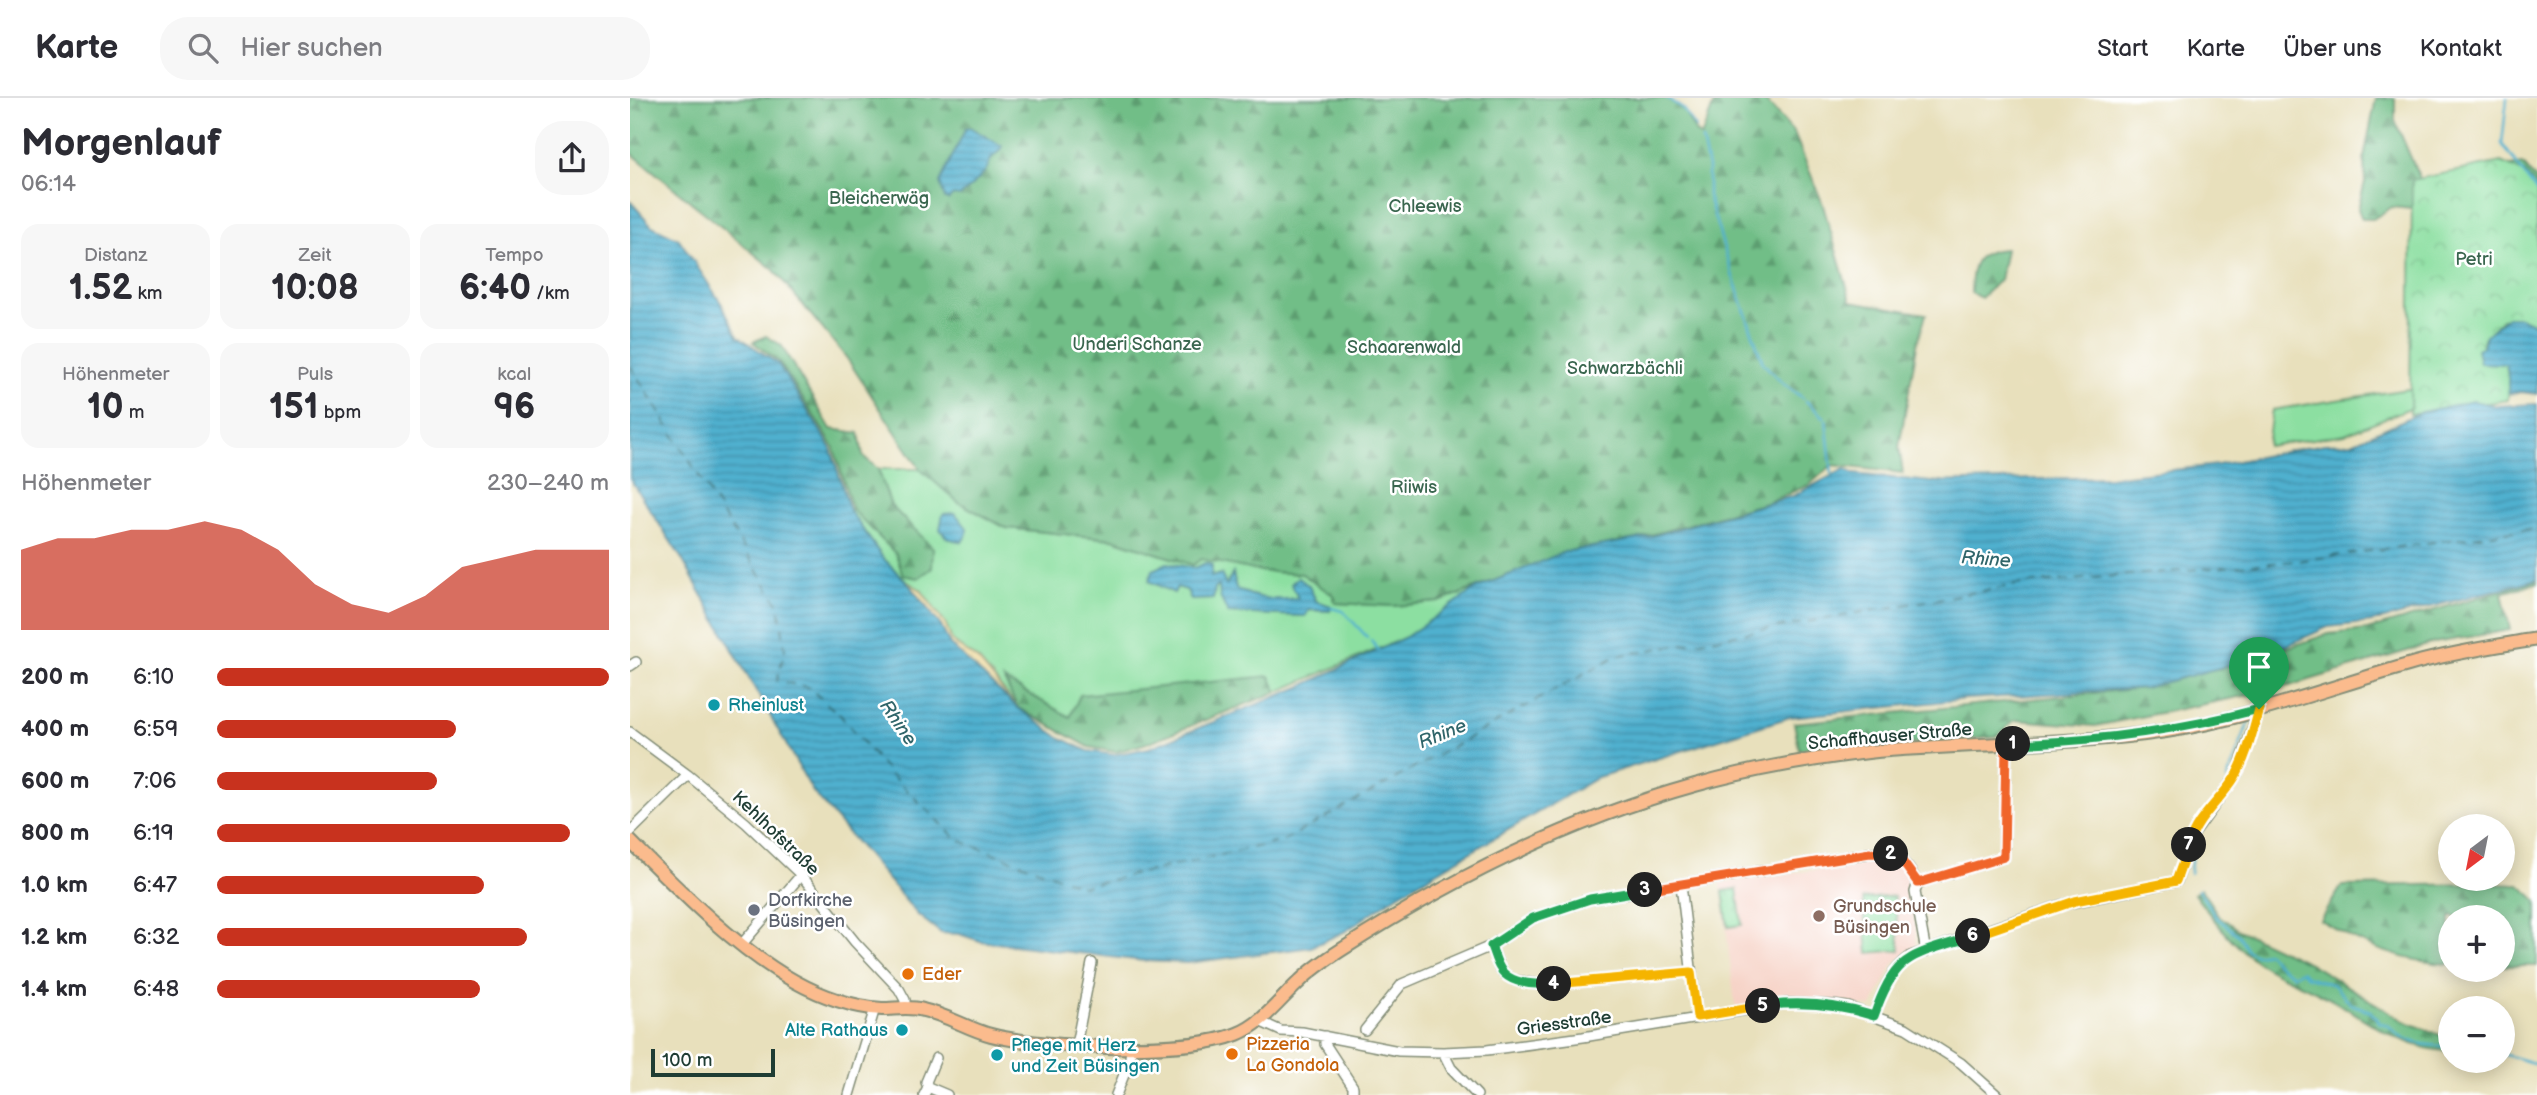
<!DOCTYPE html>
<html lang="de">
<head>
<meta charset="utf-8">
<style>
  body { margin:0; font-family:"Balsamiq Sans",sans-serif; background:#f7f7f7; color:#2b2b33; height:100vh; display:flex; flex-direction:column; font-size:26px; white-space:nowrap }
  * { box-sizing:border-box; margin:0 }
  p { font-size:23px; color:#7c7c81 }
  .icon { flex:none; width:38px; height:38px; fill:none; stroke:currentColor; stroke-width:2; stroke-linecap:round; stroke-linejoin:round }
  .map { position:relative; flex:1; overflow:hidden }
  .sheet { display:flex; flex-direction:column; background:#fff; width:630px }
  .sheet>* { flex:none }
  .needle { width:46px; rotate:212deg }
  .tools { position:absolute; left:1808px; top:716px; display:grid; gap:14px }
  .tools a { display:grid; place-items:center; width:77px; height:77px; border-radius:50%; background:#fff; box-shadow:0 4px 18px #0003; font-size:35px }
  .scale { position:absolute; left:21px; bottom:18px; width:124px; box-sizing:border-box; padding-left:7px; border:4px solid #1f3d34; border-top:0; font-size:19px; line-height:24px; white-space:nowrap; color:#1f3d34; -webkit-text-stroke:5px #fff; paint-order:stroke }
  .pin { position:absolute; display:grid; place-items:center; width:60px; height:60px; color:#fff; margin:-72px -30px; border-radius:50% 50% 50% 0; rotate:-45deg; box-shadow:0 0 7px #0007 }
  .pin .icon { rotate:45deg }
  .km { position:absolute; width:35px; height:35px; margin:-18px; border-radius:50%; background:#222; color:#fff; font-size:19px; line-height:35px; text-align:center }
  .round { display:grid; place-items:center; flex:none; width:74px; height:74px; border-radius:28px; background:#f7f7f7 }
  .head { display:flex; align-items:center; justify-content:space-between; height:119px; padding:0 21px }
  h1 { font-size:38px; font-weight:800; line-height:52px }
  .metrics { display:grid; grid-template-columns:repeat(3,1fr); gap:10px; height:119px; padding:7px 21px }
  .metrics div { display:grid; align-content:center; border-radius:18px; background:#f7f7f7; text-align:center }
  .metrics b { font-size:35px; font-weight:800 }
  .metrics small { font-size:19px; font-weight:400 }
  .metrics p { font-size:19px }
  .chart { height:196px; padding:14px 21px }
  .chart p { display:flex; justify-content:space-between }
  .chart svg { width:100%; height:126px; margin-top:7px; fill:#c8321e; opacity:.7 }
  ul { padding:0 21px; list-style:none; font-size:23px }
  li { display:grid; grid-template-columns:112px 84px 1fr; align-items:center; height:52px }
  li i { height:18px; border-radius:9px; background:#c8321e }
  header { display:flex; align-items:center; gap:42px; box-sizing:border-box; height:98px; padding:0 35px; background:#fff; border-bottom:2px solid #e1e1e2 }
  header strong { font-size:33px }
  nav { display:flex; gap:38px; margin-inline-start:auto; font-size:24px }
  .search { width:490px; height:63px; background:#f7f7f7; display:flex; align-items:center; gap:18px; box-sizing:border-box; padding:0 24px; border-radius:28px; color:#7c7c81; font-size:26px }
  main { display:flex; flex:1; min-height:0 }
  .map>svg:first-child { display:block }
  .built { fill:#f6d1c5 }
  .grass { fill:#8cdfa1; stroke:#568e6a; stroke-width:2; fill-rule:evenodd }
  .forest { fill:url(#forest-firs); stroke:#487e5e; stroke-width:2 }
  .sand { fill:url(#sand-dots); stroke:#868c69; stroke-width:2 }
  .park { fill:url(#park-crowns); stroke:#568e6a; stroke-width:2 }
  .water { fill:url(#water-rules); stroke:#387682; stroke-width:2 }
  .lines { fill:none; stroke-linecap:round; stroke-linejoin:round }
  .stream { stroke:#50b0cf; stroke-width:2.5 }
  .ferry { stroke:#30656a; stroke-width:2; stroke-dasharray:9 7; stroke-linecap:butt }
  .minor-casing { stroke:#848e78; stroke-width:12 }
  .major-casing { stroke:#848e78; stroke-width:16 }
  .minor { stroke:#fff; stroke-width:9 }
  .major { stroke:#fbbb8d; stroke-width:12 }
  .split-1-casing { stroke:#fff; stroke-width:14 }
  .split-2-casing { stroke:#fff; stroke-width:14 }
  .split-3-casing { stroke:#fff; stroke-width:14 }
  .split-4-casing { stroke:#fff; stroke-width:14 }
  .split-5-casing { stroke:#fff; stroke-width:14 }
  .split-6-casing { stroke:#fff; stroke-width:14 }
  .split-7-casing { stroke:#fff; stroke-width:14 }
  .split-8-casing { stroke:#fff; stroke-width:14 }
  .split-1 { stroke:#22a559; stroke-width:9 }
  .split-2 { stroke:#f0652b; stroke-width:9 }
  .split-3 { stroke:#f0652b; stroke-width:9 }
  .split-4 { stroke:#22a559; stroke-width:9 }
  .split-5 { stroke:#f5b400; stroke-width:9 }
  .split-6 { stroke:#22a559; stroke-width:9 }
  .split-7 { stroke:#f5b400; stroke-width:9 }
  .split-8 { stroke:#f5b400; stroke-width:9 }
  .culture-dot { fill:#0f9aa8; stroke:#fff; stroke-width:2.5 }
  .worship-dot { fill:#6b7280; stroke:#fff; stroke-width:2.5 }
  .education-dot { fill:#8d6e63; stroke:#fff; stroke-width:2.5 }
  .food-dot { fill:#e8710a; stroke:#fff; stroke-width:2.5 }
  .labels { text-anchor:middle; stroke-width:5; stroke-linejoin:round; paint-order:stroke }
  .park-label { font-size:18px; fill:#3a664f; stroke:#fff }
  .culture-label { font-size:18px; fill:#0d838f; stroke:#fff; text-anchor:start }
  .street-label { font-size:18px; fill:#1f3d34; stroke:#fff }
  .worship-label { font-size:18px; fill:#5b616d; stroke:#fff; text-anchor:start }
  .education-label { font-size:18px; fill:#785e54; stroke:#fff; text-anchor:start }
  .food-label { font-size:18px; fill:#c56008; stroke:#fff; text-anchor:start }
  .water-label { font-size:19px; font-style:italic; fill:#30656a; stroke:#fff }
</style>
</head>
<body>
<header>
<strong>Karte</strong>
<div class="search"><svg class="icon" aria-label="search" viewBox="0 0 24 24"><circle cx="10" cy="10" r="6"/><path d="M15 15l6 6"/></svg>Hier suchen</div>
<nav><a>Start</a><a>Karte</a><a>Über uns</a><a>Kontakt</a></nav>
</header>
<main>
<section class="sheet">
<div class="head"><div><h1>Morgenlauf</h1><p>06:14</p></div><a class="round"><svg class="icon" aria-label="share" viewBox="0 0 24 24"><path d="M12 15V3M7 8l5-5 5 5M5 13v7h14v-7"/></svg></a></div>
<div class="metrics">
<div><p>Distanz</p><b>1.52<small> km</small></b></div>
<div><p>Zeit</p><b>10:08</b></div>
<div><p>Tempo</p><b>6:40<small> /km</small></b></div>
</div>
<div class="metrics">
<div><p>Höhenmeter</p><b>10<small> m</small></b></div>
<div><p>Puls</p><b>151<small> bpm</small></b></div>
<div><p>kcal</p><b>96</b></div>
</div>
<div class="chart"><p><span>Höhenmeter</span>230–240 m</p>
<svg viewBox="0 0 160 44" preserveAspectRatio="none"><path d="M0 44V16L10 12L20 12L30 9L40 9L50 6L60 9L70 16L80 28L90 35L100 38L110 32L120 22L130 19L140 16L150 16L160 16V44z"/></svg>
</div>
<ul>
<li><b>200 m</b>6:10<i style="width:100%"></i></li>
<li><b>400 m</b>6:59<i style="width:61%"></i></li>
<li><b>600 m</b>7:06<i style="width:56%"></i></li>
<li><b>800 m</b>6:19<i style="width:90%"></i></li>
<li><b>1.0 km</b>6:47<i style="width:68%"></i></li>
<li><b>1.2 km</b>6:32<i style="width:79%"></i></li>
<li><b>1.4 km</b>6:48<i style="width:67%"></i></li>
</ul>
</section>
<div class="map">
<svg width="1907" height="997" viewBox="0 0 1907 997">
  <defs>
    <pattern id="forest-firs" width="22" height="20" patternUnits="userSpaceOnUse" patternTransform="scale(1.75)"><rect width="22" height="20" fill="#71be87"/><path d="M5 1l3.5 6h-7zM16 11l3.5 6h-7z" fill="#5c9c6f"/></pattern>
    <pattern id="sand-dots" width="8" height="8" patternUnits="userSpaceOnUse" patternTransform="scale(1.75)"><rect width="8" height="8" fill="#eeda9e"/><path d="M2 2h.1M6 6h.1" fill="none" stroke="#ccbc89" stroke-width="1.8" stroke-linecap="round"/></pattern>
    <pattern id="park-crowns" width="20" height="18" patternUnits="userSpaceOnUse" patternTransform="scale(1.75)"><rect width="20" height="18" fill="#8cdfa1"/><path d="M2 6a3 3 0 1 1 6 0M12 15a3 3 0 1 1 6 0" fill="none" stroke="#78c08b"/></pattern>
    <pattern id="water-rules" width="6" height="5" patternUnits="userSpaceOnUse" patternTransform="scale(1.75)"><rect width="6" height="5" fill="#50b0cf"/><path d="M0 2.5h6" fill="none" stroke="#4290a9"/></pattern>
  </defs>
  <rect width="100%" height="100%" fill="#fff"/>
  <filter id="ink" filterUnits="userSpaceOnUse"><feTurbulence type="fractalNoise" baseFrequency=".0143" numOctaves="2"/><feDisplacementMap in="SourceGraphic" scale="14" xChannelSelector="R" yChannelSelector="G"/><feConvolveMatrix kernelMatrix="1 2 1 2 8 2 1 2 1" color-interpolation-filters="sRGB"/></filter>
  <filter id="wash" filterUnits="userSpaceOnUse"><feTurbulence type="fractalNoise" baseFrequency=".00686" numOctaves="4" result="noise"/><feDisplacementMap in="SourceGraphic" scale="28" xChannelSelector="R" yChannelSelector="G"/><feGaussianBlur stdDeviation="1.57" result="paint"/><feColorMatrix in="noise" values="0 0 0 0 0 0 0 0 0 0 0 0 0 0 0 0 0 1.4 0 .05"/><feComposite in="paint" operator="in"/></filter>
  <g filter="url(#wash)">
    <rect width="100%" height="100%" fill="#e8e0bc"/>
    <path class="built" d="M1265 761 1280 780 1287 850 1264 865 1242 909 1161 902 1105 908 1091 785Z"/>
    <path class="grass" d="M1785 290V308L1715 336 1637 348 1642 312Z
      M248 371H290L328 404 376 430 483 441 563 467 571 460 629 473 672 476 703 497 706 505 763 508 809 504 847 490 776 539 647 594 639 578 441 620 376 583 388 610 349 563 322 543 316 527 291 492 276 483 253 460 220 413 222 411 266 456 273 477 288 480 302 470 279 426 261 408ZM537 465 565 471 575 465 582 467 581 479 596 487 603 476 606 491C627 501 645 503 668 500L679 488 686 503 701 508 700 513 679 512 675 518 598 515 590 488 585 490 583 501 561 502 557 492 547 489 544 495 519 483Z
      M1264 798 1270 852 1238 855 1233 801Z"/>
    <path class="forest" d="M0 0H1036L1053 11 1066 35 1071 39 1086 0H1133L1164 35 1192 104 1221 203 1296 216 1287 247 1269 349 1273 375 1202 367 1179 387 1136 405 1006 441 940 453 809 504 763 508 705 505 703 497 672 476 629 473 571 461 563 467 483 441 376 430 328 404 290 371 216 259 144 172 0 54Z
      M1746 0H1765V23L1790 81 1893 66 1907 83V227L1782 111 1762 109 1743 121H1732L1728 111 1735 84 1734 60Z
      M1376 151 1370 182 1351 200 1341 195C1342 165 1344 153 1376 151Z
      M136 238 151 247 201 331 229 335 233 358 248 371 261 408 303 450 302 470 288 480 273 477 266 456 222 411 203 348 149 264 123 244Z
      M1907 482V485L1872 495 1880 532 1804 545 1649 591 1465 628 1385 622 1366 639 1170 656 1164 625 1514 590 1633 558 1698 536 1737 532Z
      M640 578 647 594 517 645 486 654 459 649 388 610 374 582 440 619 450 597Z
      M1857 786 1890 787 1907 803V868H1873L1872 819H1820V866C1771 864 1731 847 1690 822L1712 788Z
      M1571 791 1588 817 1608 832 1679 865 1774 923 1820 941V953C1770 953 1732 916 1689 895 1668 884 1645 877 1626 863 1602 846 1582 819 1564 796Z"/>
    <path class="sand" d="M276 483 291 492 316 527 322 543 349 563 388 610 319 547 311 528Z"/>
    <path class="park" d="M1871 64 1895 75 1907 89V227L1890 219 1872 221 1854 240 1850 265H1875C1879 274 1879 292 1878 302L1780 316 1782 82Z
      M1107 791 1112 827 1098 829 1093 793Z"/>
    <path class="water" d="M336 30H341L372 48C370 55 365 55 361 61 359 65 359 68 356 72 349 81 340 90 330 98L323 97 318 102 315 101 310 84Z
      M0 103 22 128 49 141 91 205 108 238 148 266 200 348 220 413 253 460 276 483 311 528 320 547 388 610 429 639 458 653 484 657 519 650 670 589 776 539 847 490 934 454 1019 439 1163 398 1215 371 1224 376 1301 384 1479 379 1588 367 1694 346 1722 345 1792 314 1843 303 1867 308 1907 306V481L1743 524 1698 529 1633 558 1514 590 1336 601 1160 619 968 679 766 798 716 833 681 849 558 865 514 863 350 843 329 836 311 835 288 817 183 694 52 461 0 381Z
      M1877 219H1890L1907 227V296L1891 294 1879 296C1876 285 1881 276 1875 266L1850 265 1847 251 1853 248 1856 237Z
      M325 415 337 430V436L332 444 317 440 310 431 313 416Z
      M537 465 565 470 575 465 582 467 581 479 591 476 596 487 603 475 606 491C627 501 645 503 668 500L661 486 668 479 679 488 686 503 701 508 700 513 679 512 675 518 598 515 590 499 589 488 585 490 583 501 561 502 557 492 547 489 544 495 519 483 523 472Z"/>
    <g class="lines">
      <path class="stream" d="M1037 0 1053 11 1066 30
        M1877 0 1872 46 1907 94
        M1072 42 1078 70V98L1102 176 1133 265 1153 286 1173 300
        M1176 303 1194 319
        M1196 322 1202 376
        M701 510 713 513 737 539
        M741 542 748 552
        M1629 596 1633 558
        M1597 682 1620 621
        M1560 775 1562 751 1567 738
        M1568 792 1586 819 1609 838 1617 852 1626 857 1638 855 1647 866 1663 877 1671 873 1676 878 1704 887 1721 906 1740 913 1750 925C1760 926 1762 932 1769 937 1785 947 1802 948 1820 948
        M1872 956 1907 966"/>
      <path class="ferry" d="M0 267 149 507 155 551 147 583 178 589 211 618 259 675 328 742 453 788 653 743 986 558 1392 486 1667 463 1907 430"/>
    </g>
  </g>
  <g filter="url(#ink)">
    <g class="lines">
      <g class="minor-casing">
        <path id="minor" d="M0 568 6 564
          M0 634 58 677 116 725 171 777 225 844 269 891 275 902V910
          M0 734 58 677
          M1288 785 1374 759 1376 647
          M1051 787 1067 919
          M112 846 171 777
          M861 848 870 871 876 877 884 882 913 887 1061 874
          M1244 918C1252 894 1260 873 1281 858L1431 807 1547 783 1561 740 1607 676 1629 611
          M629 923 651 933 672 934 769 953 813 954 857 952 953 939 1159 905 1202 907 1218 909 1276 930 1331 965 1367 997
          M735 932 772 886 861 848 903 820 960 801 1240 755C1269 754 1273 761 1288 785L1285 794 1296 854
          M695 938V946L723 989V997
          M446 947 462 865
          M813 954 821 970 847 997
          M298 989 296 984 306 960
          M219 997 245 910
          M294 997 298 989 317 997
          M486 997 499 964 502 948"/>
      </g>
      <g class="major-casing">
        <path id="major" d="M0 743C49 792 104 849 164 883 191 898 222 909 252 911 266 911 280 908 293 912 317 917 338 931 361 937 415 951 556 956 607 936 633 926 650 901 670 883 682 871 697 861 711 852 821 781 939 722 1065 687 1122 671 1180 661 1238 654 1337 644 1437 648 1536 633 1621 620 1703 588 1785 565 1825 554 1866 548 1907 541"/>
      </g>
      <use href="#minor" class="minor"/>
      <use href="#major" class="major"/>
    </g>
  </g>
  <g class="lines" filter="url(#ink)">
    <g class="split-1-casing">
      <path id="split-1" d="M1383 646C1468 643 1547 633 1629 611"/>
    </g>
    <g class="split-2-casing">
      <path id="split-2" d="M1261 756 1272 763 1288 785 1374 759 1376 647 1383 646"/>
    </g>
    <g class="split-3-casing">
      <path id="split-3" d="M1015 792 1240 755 1261 756"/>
    </g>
    <g class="split-4-casing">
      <path id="split-4" d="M924 886C907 887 879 887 870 870 866 864 864 855 861 848L903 820 960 801 1015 792"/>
    </g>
    <g class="split-5-casing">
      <path id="split-5" d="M924 886 1061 874 1067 919 1133 908"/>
    </g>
    <g class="split-6-casing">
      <path id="split-6" d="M1133 908C1171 903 1207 906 1244 918 1267 852 1282 859 1343 838"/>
    </g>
    <g class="split-7-casing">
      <path id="split-7" d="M1343 838 1445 803 1546 783 1559 747"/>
    </g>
    <g class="split-8-casing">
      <path id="split-8" d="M1559 747C1565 721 1592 701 1605 679 1617 658 1623 633 1629 611"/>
    </g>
    <use href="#split-1" class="split-1"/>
    <use href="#split-2" class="split-2"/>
    <use href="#split-3" class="split-3"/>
    <use href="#split-4" class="split-4"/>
    <use href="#split-5" class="split-5"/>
    <use href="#split-6" class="split-6"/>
    <use href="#split-7" class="split-7"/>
    <use href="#split-8" class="split-8"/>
  </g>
  <g class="culture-dot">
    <circle cx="84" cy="607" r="7"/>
    <circle cx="272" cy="932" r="7"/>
    <circle cx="367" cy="957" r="7"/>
  </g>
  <circle class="worship-dot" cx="124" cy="812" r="7"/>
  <circle class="education-dot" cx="1189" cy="818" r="7"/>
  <g class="food-dot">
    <circle cx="278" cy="876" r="7"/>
    <circle cx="602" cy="956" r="7"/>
  </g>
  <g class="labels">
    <g class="park-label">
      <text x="249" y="106">Bleicherwäg</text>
      <text x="795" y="114">Chleewis</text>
      <text x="1844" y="167">Petri</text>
      <text x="507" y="252">Underi Schanze</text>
      <text x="774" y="255">Schaarenwald</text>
      <text x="995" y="276">Schwarzbächli</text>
      <text x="784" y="395">Riiwis</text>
    </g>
    <g class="culture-label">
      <text x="98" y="613">Rheinlust</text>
      <text x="258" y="938" text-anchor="end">Alte Rathaus</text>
      <text x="381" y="953">Pflege mit Herz<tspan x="381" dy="21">und Zeit Büsingen</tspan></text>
    </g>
    <g class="street-label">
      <text transform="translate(1260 638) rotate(-5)" y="6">Schaffhauser Straße</text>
      <text transform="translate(146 735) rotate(44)" y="6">Kehlhofstraße</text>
      <text transform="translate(934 925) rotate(-8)" y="6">Griesstraße</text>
    </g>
    <g class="worship-label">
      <text x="138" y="808">Dorfkirche<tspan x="138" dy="21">Büsingen</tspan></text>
    </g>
    <g class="education-label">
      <text x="1203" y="814">Grundschule<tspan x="1203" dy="21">Büsingen</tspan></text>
    </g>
    <g class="food-label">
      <text x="292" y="882">Eder</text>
      <text x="616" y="952">Pizzeria<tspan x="616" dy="21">La Gondola</tspan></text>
    </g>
    <g class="water-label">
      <text transform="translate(1356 460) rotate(4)" y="7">Rhine</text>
      <text transform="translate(269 624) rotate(56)" y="7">Rhine</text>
      <text transform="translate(812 635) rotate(-22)" y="7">Rhine</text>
    </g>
  </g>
</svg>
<div class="tools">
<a><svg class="needle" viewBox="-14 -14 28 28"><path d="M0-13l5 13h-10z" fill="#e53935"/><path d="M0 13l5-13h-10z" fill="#7c7c81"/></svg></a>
<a>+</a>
<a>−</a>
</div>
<div class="scale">100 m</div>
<div class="pin" style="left:1629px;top:611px;background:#1e9e55"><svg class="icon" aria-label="arrive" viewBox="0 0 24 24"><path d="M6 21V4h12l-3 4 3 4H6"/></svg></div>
<b class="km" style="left:1383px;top:646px">1</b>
<b class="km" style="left:1261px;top:756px">2</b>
<b class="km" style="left:1015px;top:792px">3</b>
<b class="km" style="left:924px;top:886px">4</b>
<b class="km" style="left:1133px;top:908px">5</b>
<b class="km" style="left:1343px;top:838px">6</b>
<b class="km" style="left:1559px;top:747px">7</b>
</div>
</main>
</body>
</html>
